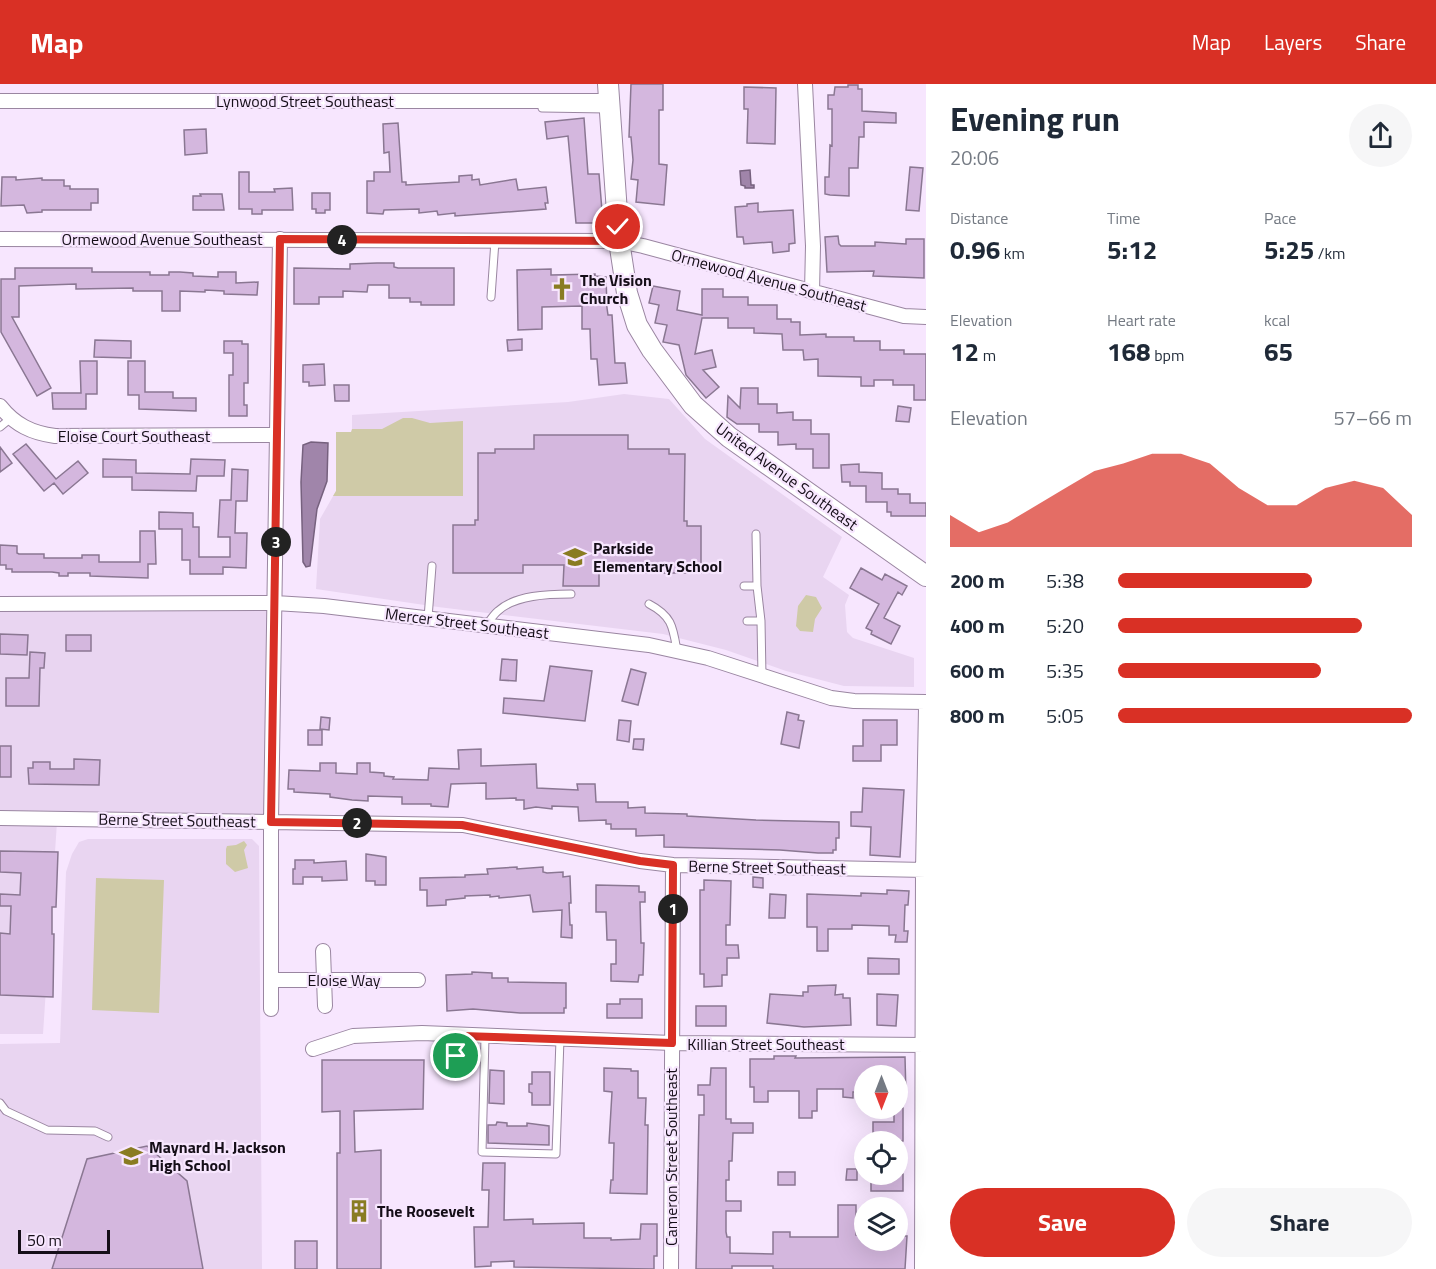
<!DOCTYPE html>
<html lang="en">
<head>
<meta charset="utf-8">
<style>
  body { margin:0; font-family:"Titillium Web",sans-serif; background:#f6f6f7; color:#1f2937; height:100vh; display:flex; flex-direction:column; font-size:22px; white-space:nowrap }
  * { box-sizing:border-box; margin:0 }
  p { font-size:20px; color:#747a83 }
  .icon { flex:none; width:33px; height:33px; fill:none; stroke:currentColor; stroke-width:2; stroke-linecap:round; stroke-linejoin:round }
  .map { position:relative; flex:1; overflow:hidden }
  .panel { display:flex; flex-direction:column; background:#fff; width:510px }
  .panel>* { flex:none }
  .needle { width:39px; rotate:180deg }
  .controls { position:absolute; left:854px; top:981px; display:grid; gap:12px }
  .controls a { display:grid; place-items:center; width:54px; height:54px; border-radius:50%; background:#fff; box-shadow:0 6px 24px #0002; font-size:30px }
  .scale { position:absolute; left:18px; bottom:15px; width:92px; box-sizing:border-box; padding-left:6px; border:3px solid #150e18; border-top:0; font-size:16px; line-height:21px; white-space:nowrap; color:#150e18; -webkit-text-stroke:4px #f7e6fe; paint-order:stroke }
  .pin { position:absolute; display:grid; place-items:center; width:51px; height:51px; color:#fff; margin:-26px; border:3px solid #fff; border-radius:50%; box-shadow:0 2px 6px #0007 }
  .km { position:absolute; width:30px; height:30px; margin:-15px; border-radius:50%; background:#222; color:#fff; font-size:16px; line-height:30px; text-align:center }
  .round { display:grid; place-items:center; flex:none; width:63px; height:63px; border-radius:32px; background:#f6f6f7 }
  .head { display:flex; align-items:center; justify-content:space-between; height:102px; padding:0 24px }
  h1 { font-size:33px; font-weight:700; line-height:45px }
  .figures { display:grid; grid-template-columns:repeat(3,1fr); gap:9px; height:102px; padding:6px 24px }
  .figures div { display:grid; align-content:center }
  .figures b { font-size:26px; font-weight:700 }
  .figures small { font-size:16px; font-weight:400 }
  .figures p { font-size:16px }
  .chart { height:168px; padding:12px 24px }
  .chart p { display:flex; justify-content:space-between }
  .chart svg { width:100%; height:108px; margin-top:6px; fill:#d93025; opacity:.7 }
  .cta { display:flex; gap:12px; margin-top:auto; padding:12px 24px }
  .cta a { flex:1; height:69px; border-radius:36px; background:#d93025; color:#fff; font-size:24px; font-weight:700; line-height:69px; text-align:center }
  .cta a+a { background:#f6f6f7; color:#1f2937 }
  ul { padding:0 24px; list-style:none; font-size:20px }
  li { display:grid; grid-template-columns:96px 72px 1fr; align-items:center; height:45px }
  li i { height:15px; border-radius:8px; background:#d93025 }
  header { display:flex; align-items:center; gap:36px; box-sizing:border-box; height:84px; padding:0 30px; background:#d93025; color:#fff }
  header strong { font-size:28px }
  nav { display:flex; gap:33px; margin-inline-start:auto; font-size:21px }
  main { display:flex; flex:1; min-height:0 }
  .map>svg:first-child { display:block }
  .built { fill:#e9d5f1 }
  .green { fill:#cfcaa7 }
  .water { fill:#a085aa; stroke:#76617e; stroke-width:1.5 }
  .building { fill:#d4b7de; stroke:#8a7792; stroke-width:1.5 }
  .lines { fill:none; stroke-linecap:round; stroke-linejoin:round }
  .lane-casing { stroke:#9a86a1; stroke-width:9 }
  .street-casing { stroke:#9a86a1; stroke-width:16 }
  .secondary-casing { stroke:#9a86a1; stroke-width:22 }
  .lane { stroke:#fff; stroke-width:7 }
  .street { stroke:#fff; stroke-width:14 }
  .secondary { stroke:#fff; stroke-width:20 }
  .route-casing { stroke:#fff; stroke-width:12 }
  .route { stroke:#d93025; stroke-width:8 }
  .labels { text-anchor:middle; stroke-width:4.5; stroke-linejoin:round; paint-order:stroke }
  .street-label { font-size:16px; fill:#150e18; stroke:#f7e6fe }
  .poi-label { font-size:16px; font-weight:bold; fill:#150e18; stroke:#f7e6fe; text-anchor:start }
</style>
</head>
<body>
<header>
<strong>Map</strong>
<nav><a>Map</a><a>Layers</a><a>Share</a></nav>
</header>
<main>
<div class="map">
<svg width="926" height="1185" viewBox="0 0 926 1185">
  <rect width="100%" height="100%" fill="#f7e6fe"/>
  <path class="built" d="M624 310 669 315 705 355 842 453 823 493 849 511 845 521 847 548 853 554 914 574V603L844 602 786 587 726 566 663 550 438 523 316 505 320 435 336 407V348H352V331L568 318Z
    M275 518 268 737 57 738 43 950H0V519Z
    M88 755H252L259 762 262 1185H0V960L60 959 66 788 72 770 79 758Z"/>
  <path class="green" d="M403 334H412L430 339 463 337V412H333L336 407V348H351L352 345H382Z
    M806 511 816 513 822 524 815 535 813 548 800 547 796 542 798 522Z
    M244 757 247 761 244 766 248 784 235 788 226 780V765L227 762 236 761Z
    M96 794 164 796 159 929 92 926Z"/>
  <path class="water" d="M750 86 751 101H754V104H745V102L741 101 740 87Z
    M311 358 328 359 327 397 317 425 310 482 306 483 303 478 301 398 303 361Z"/>
  <path class="building" d="M631 0H663V26H659V80L667 81 664 121 636 118 638 96 631 95 633 76 631 53H629Z
    M848 1H858V5H862V27L896 29V39L864 38V53H859L858 84H849V112L830 111 825 110V93H829L830 61 832 62V25H828V11H834L835 3H848Z
    M744 3 776 4 775 60 747 59 748 25H744Z
    M584 34 588 90H599L603 139H576L568 52 547 55 545 38Z
    M398 39 402 98H406V101L459 98V92L472 91V96L479 95 480 101 516 95 518 106 546 103 548 119H545L546 125 455 132V129L438 131 437 127 419 129V125L384 126 383 130 367 129V97H374V88H390L389 68 384 69 383 40Z
    M206 45 207 69 185 71 184 46Z
    M910 83 923 84 919 127 906 126Z
    M239 88H249V108H275L274 105 292 104 293 126H262V130H252V125H239Z
    M2 93H16V96L42 94V96H64V102H70V105H98V119H91V126H42V128L27 129 24 121 1 122Z
    M312 109H330V126H325V129H316V125H312Z
    M200 110H222L224 126H193V112H201Z
    M758 119V128L793 126 795 159 789 160V167L773 169 772 158 744 160 743 153H737L735 123 747 122V120Z
    M838 152 839 160 841 162H875V158L906 160V155H924V194L873 192 874 187 827 188 825 153Z
    M377 179H394V183L398 184H454V221H421V218H410V214H389V201H368L367 208 343 207V213H319V220H294V184L350 185V180Z
    M15 184H92V188H150V191H169V188H180L193 189V192L218 193V188H236V199L258 198 257 211 224 210V207L205 206V208L180 207V227H162V207H133V204L76 205V200L19 202V233H12L51 304 37 312 1 248V195H15Z
    M551 185V191L595 190V192L606 193 607 224 608 231H612L615 279H625L627 299 599 301 597 275H591L590 245H582V222L542 223V245L518 246 517 186Z
    M653 202 680 207 677 226 702 231V205H723V213H748V221H777V235H791V238H800V251L826 250V253H854V257H880V266H904V270H926V316H914V301H893V296H874V302H861V293L818 292V275L804 276 803 266H783L782 250 754 249V244H728V234H702L695 270 712 266 716 283 703 286 719 303 706 314 686 291 679 261 663 258 667 241 655 239 659 221 649 219Z
    M522 255V266L508 267 507 256Z
    M95 256 131 257V274L94 273Z
    M224 257H242V260H248V299H244V321H247V332H229V291H233V269H224Z
    M80 277H97V310H86V325H53L52 309H81Z
    M128 277H145V308H173V314H196V327L139 325V311H128Z
    M324 280 325 301 309 302V298H303V281Z
    M334 301H349V317H335Z
    M741 304H758V320H777V329L793 328V336H811V350H829V384H813V365H796V360L778 361V348H759V340H737L727 333 728 312 740 324Z
    M898 322 911 324 909 338 896 337Z
    M534 351H628V365H669V370H685L684 437H687V442H701V489H633V481H599V502H563L564 481H523V489H453V441H475V436H478V369H495V365H534Z
    M26 360 56 395 78 377 88 389 63 410 54 399 44 407 13 370Z
    M0 363 12 379 0 388Z
    M103 375 136 376V389L190 390 191 375 225 376 224 392H197L196 407 132 406V393H103Z
    M859 380V388L882 389V405H898V410H910V419H926V432H891V428H887V418H866V402H850V398H842L841 381Z
    M232 385 248 386 247 417H236L235 449H247L246 484 223 483V490H190V476H182V445H159V428L193 429V443H199V473H230V453H218L220 416H231Z
    M140 447H155L156 480H148V494L90 492V489H68V492H59V489L52 488H12V485H6V481H0V461L17 462V469L19 470H44V474H82V471H99V478H140Z
    M861 484 882 496 885 490 907 502 902 511 898 508 884 534 900 542 891 560 871 550 872 547 866 544 879 520 850 504Z
    M0 550 28 551 27 571 0 570Z
    M66 551H91V567H66Z
    M30 568 45 569 44 584H40L39 622H6V594H29Z
    M502 575 517 576 516 597 500 596Z
    M550 582 592 587 585 637 503 629 504 614 544 617Z
    M631 585 646 589 638 621 622 617Z
    M787 628 799 631 798 636 804 637 799 664 781 660Z
    M321 633 330 634 329 646 320 645Z
    M619 636 631 637 629 658 617 656Z
    M863 636H897V661H881V677H853V662H863Z
    M308 646H322V661H308Z
    M634 655H644L643 666 633 665Z
    M0 662H11V693H0Z
    M481 665V682L536 680 537 704 578 706 577 700H595L596 718H628V724L645 723V729L687 730V732L756 736 839 738V754H836V766H833V769H818L780 766 664 763V751L636 752V745H611V740H606V736L579 737 578 723 552 722V725L536 723 524 725V716H516V714L486 715V699L451 700 448 723 431 722V720H402V713L368 712V717L352 716 330 713V710L294 708V705H288L289 686 320 687V679H336V689L357 690V679H370V688L384 689V692L394 693 393 695 428 696 429 684 459 685 458 666Z
    M74 675 100 676 99 701 29 700 28 684H33V678H50V685H74Z
    M863 704 904 706 900 773 870 771 871 743 851 742V728H862Z
    M0 767 58 768 56 823H52V850H54L53 913 0 911V849L10 850 11 822H0V810L20 811 21 789 0 788Z
    M366 770 386 773V801H375V797H366Z
    M295 776H314V779L346 777 347 796 322 797V793H303V800H293V785H295Z
    M517 783V785L543 783V788L547 789 563 788V793L570 792 571 819H569L570 841H572V854L561 853 562 826 533 828 530 811 499 814V812L490 813V811L465 812V814L446 816V821L427 822V806H420V794L465 793V791L488 790 487 785Z
    M753 793 763 794V804L753 803Z
    M704 796 731 797 730 841H726V861H738L739 874H727V891H722V902L704 903V890H700V806H704Z
    M596 801 639 802V808H645V818H640L641 859H644L643 891H639L638 898 611 897V880H616V856H607L606 828H596Z
    M887 806 909 807 908 821H905L904 847H908L907 858H895L896 851H889V842L852 841V845H828V867H817V843H807V810L861 812V809L887 810Z
    M770 810 786 811 785 834H769Z
    M868 874 899 875V890H868Z
    M472 888 492 889V894H508V898L566 899V924H564V929H520L473 925 447 927 446 891 472 890Z
    M836 901 835 911 843 910V914H850L851 941 804 943 767 939 770 910 803 912V908H808V902Z
    M877 910 898 911 896 942 877 941Z
    M620 915H642V934H607V920H620Z
    M696 922H726V942H696Z
    M774 972H796L795 974 905 973 906 1012H897V992H861V1008H853V1014L843 1013V1005H817V1027H812V1034H799V1007H768V1018H754V1003H750V975H774Z
    M322 976H424L423 1025 354 1027 355 1068 381 1066V1185H337V1069H340V1027L322 1028Z
    M604 984 631 985V987H638V1014H646L645 1041H648L647 1110 610 1109 611 1096H613L614 1059H609L612 1008 604 1007Z
    M711 984H726V1035H731V1039H753V1049H733L732 1077H729V1096H726V1117H741V1127H726V1148L727 1153H730V1169L773 1170V1148H790V1153H838V1121H856V1151H864V1156H897V1152H907L905 1185H773V1182H732V1185H696L699 1031H704V1011H698V1001H710Z
    M490 986 504 987V1020L489 1019Z
    M532 988H550V1021H532V1009L529 1008V1000H532Z
    M894 1024H903V1057H873V1038H894Z
    M497 1038 507 1039V1042H527V1039L549 1042V1061L488 1059V1041H496Z
    M147 1062 187 1097 203 1185H52L87 1075Z
    M483 1079H505L504 1136 533 1135V1140L584 1139V1154H611V1156L640 1155 641 1140H657V1172H654V1185L514 1183V1177L491 1178V1182L475 1183 474 1143H488L489 1106H482Z
    M847 1085H857V1096H846Z
    M778 1088H795V1101H778Z
    M871 1090H903V1107H871Z
    M295 1157H317V1185H295Z"/>
  <g class="lines">
    <g class="lane-casing">
      <path id="lane" d="M542 24 607 25
        M491 213 495 157
        M0 343 11 334
        M756 450 757 502
        M744 502H757L761 537
        M649 520C672 532 673 543 677 567
        M428 534 432 482
        M747 537H761L762 592
        M486 541C490 537 493 531 498 527 515 511 549 510 571 510
        M485 953 482 1068 556 1070 560 955
        M456 972 462 952
        M0 1019 6 1027 47 1046 95 1047 108 1053"/>
    </g>
    <g class="street-casing">
      <path id="street" d="M805 0 813 162 812 208
        M0 17H609
        M0 155 619 157 643 162 904 232 926 233
        M0 322C15 341 32 349 55 352L277 351
        M0 520 275 519 324 522 649 561 708 574 831 614 854 617 926 618
        M0 734 463 741 640 777 673 781 926 786
        M323 867 325 922
        M271 896H418
        M271 925V738L280 155
        M313 965 353 952 422 949 672 959 926 961
        M671 1185 673 781
        M922 1185 923 786 926 624"/>
    </g>
    <g class="secondary-casing">
      <path id="secondary" d="M608 0 619 157 627 209 637 241 652 266 693 321 729 353 926 492"/>
    </g>
    <use href="#lane" class="lane"/>
    <use href="#street" class="street"/>
    <use href="#secondary" class="secondary"/>
  </g>
  <g class="lines">
    <g class="route-casing">
      <path id="route" d="M456 972 462 952 672 959 673 781 640 777 462 741 271 738 280 155 620 157 618 143"/>
    </g>
    <use href="#route" class="route"/>
  </g>
  <defs>
    <g id="church-bare" transform="scale(1.8)"><path d="M-1.2-6h2.4v3.5h3.3v2.4h-3.3V6h-2.4V-.1h-3.3v-2.4h3.3Z" fill="#897c22" stroke="#f7e6fe" stroke-width="2.5" paint-order="stroke"/></g>
    <g id="school-bare" transform="scale(1.8)"><path d="M0-5L7-2L0 1L-7-2ZM-4 1L0 2.5L4 1V4Q0 6-4 4Z" fill="#897c22" stroke="#f7e6fe" stroke-width="2.5" paint-order="stroke"/></g>
    <g id="building-bare" transform="scale(1.8)"><path d="M-4-6H4V6H1V3H-1V6H-4ZM-2.5-4.3h1.7v1.8h-1.7ZM.8-4.3h1.7v1.8H.8ZM-2.5-1h1.7V.8h-1.7ZM.8-1h1.7V.8H.8Z" fill="#897c22" stroke="#f7e6fe" stroke-width="2.5" paint-order="stroke"/></g>
  </defs>
  <g fill-rule="evenodd">
    <use href="#church-bare" x="562" y="205"/>
    <use href="#school-bare" x="575" y="473"/>
    <use href="#school-bare" x="131" y="1072"/>
    <use href="#building-bare" x="359" y="1127"/>
  </g>
  <g class="labels">
    <g class="street-label">
      <text x="305" y="23">Lynwood Street Southeast</text>
      <text x="162" y="161">Ormewood Avenue Southeast</text>
      <text transform="translate(769 196) rotate(15)" y="6">Ormewood Avenue Southeast</text>
      <text x="134" y="358">Eloise Court Southeast</text>
      <text transform="translate(787 392) rotate(36)" y="6">United Avenue Southeast</text>
      <text transform="translate(467 539) rotate(7)" y="6">Mercer Street Southeast</text>
      <text transform="translate(177 736) rotate(1)" y="6">Berne Street Southeast</text>
      <text transform="translate(767 783) rotate(1)" y="6">Berne Street Southeast</text>
      <text x="344" y="902">Eloise Way</text>
      <text x="766" y="966">Killian Street Southeast</text>
      <text transform="translate(671 1073) rotate(-90)" y="6">Cameron Street Southeast</text>
    </g>
    <g class="poi-label">
      <text x="580" y="202">The Vision<tspan x="580" dy="18">Church</tspan></text>
      <text x="593" y="470">Parkside<tspan x="593" dy="18">Elementary School</tspan></text>
      <text x="149" y="1069">Maynard H. Jackson<tspan x="149" dy="18">High School</tspan></text>
      <text x="377" y="1133">The Roosevelt</text>
    </g>
  </g>
</svg>
<div class="controls">
<a><svg class="needle" viewBox="-14 -14 28 28"><path d="M0-13l5 13h-10z" fill="#e53935"/><path d="M0 13l5-13h-10z" fill="#747a83"/></svg></a>
<a><svg class="icon" aria-label="locate" viewBox="0 0 24 24"><circle cx="12" cy="12" r="6"/><path d="M12 2v4M12 18v4M2 12h4M18 12h4"/></svg></a>
<a><svg class="icon" aria-label="layers" viewBox="0 0 24 24"><path d="M12 4l9 5-9 5-9-5zM3 14l9 5 9-5"/></svg></a>
</div>
<div class="scale">50 m</div>
<div class="pin" style="left:456px;top:972px;background:#1e9e55"><svg class="icon" aria-label="arrive" viewBox="0 0 24 24"><path d="M6 21V4h12l-3 4 3 4H6"/></svg></div>
<div class="pin" style="left:618px;top:143px;background:#d93025"><svg class="icon" aria-label="check" viewBox="0 0 24 24"><path d="M5 12l5 5 9-10"/></svg></div>
<b class="km" style="left:673px;top:825px">1</b>
<b class="km" style="left:357px;top:739px">2</b>
<b class="km" style="left:276px;top:458px">3</b>
<b class="km" style="left:342px;top:156px">4</b>
</div>
<section class="panel">
<div class="head"><div><h1>Evening run</h1><p>20:06</p></div><a class="round"><svg class="icon" aria-label="share" viewBox="0 0 24 24"><path d="M12 15V3M7 8l5-5 5 5M5 13v7h14v-7"/></svg></a></div>
<div class="figures">
<div><p>Distance</p><b>0.96<small> km</small></b></div>
<div><p>Time</p><b>5:12</b></div>
<div><p>Pace</p><b>5:25<small> /km</small></b></div>
</div>
<div class="figures">
<div><p>Elevation</p><b>12<small> m</small></b></div>
<div><p>Heart rate</p><b>168<small> bpm</small></b></div>
<div><p>kcal</p><b>65</b></div>
</div>
<div class="chart"><p><span>Elevation</span>57–66 m</p>
<svg viewBox="0 0 160 44" preserveAspectRatio="none"><path d="M0 44V31L10 38L20 34L30 27L40 20L50 13L60 10L70 6L80 6L90 10L100 20L110 27L120 27L130 20L140 17L150 20L160 31V44z"/></svg>
</div>
<ul>
<li><b>200 m</b>5:38<i style="width:66%"></i></li>
<li><b>400 m</b>5:20<i style="width:83%"></i></li>
<li><b>600 m</b>5:35<i style="width:69%"></i></li>
<li><b>800 m</b>5:05<i style="width:100%"></i></li>
</ul>
<div class="cta"><a>Save</a><a>Share</a></div>
</section>
</main>
</body>
</html>
